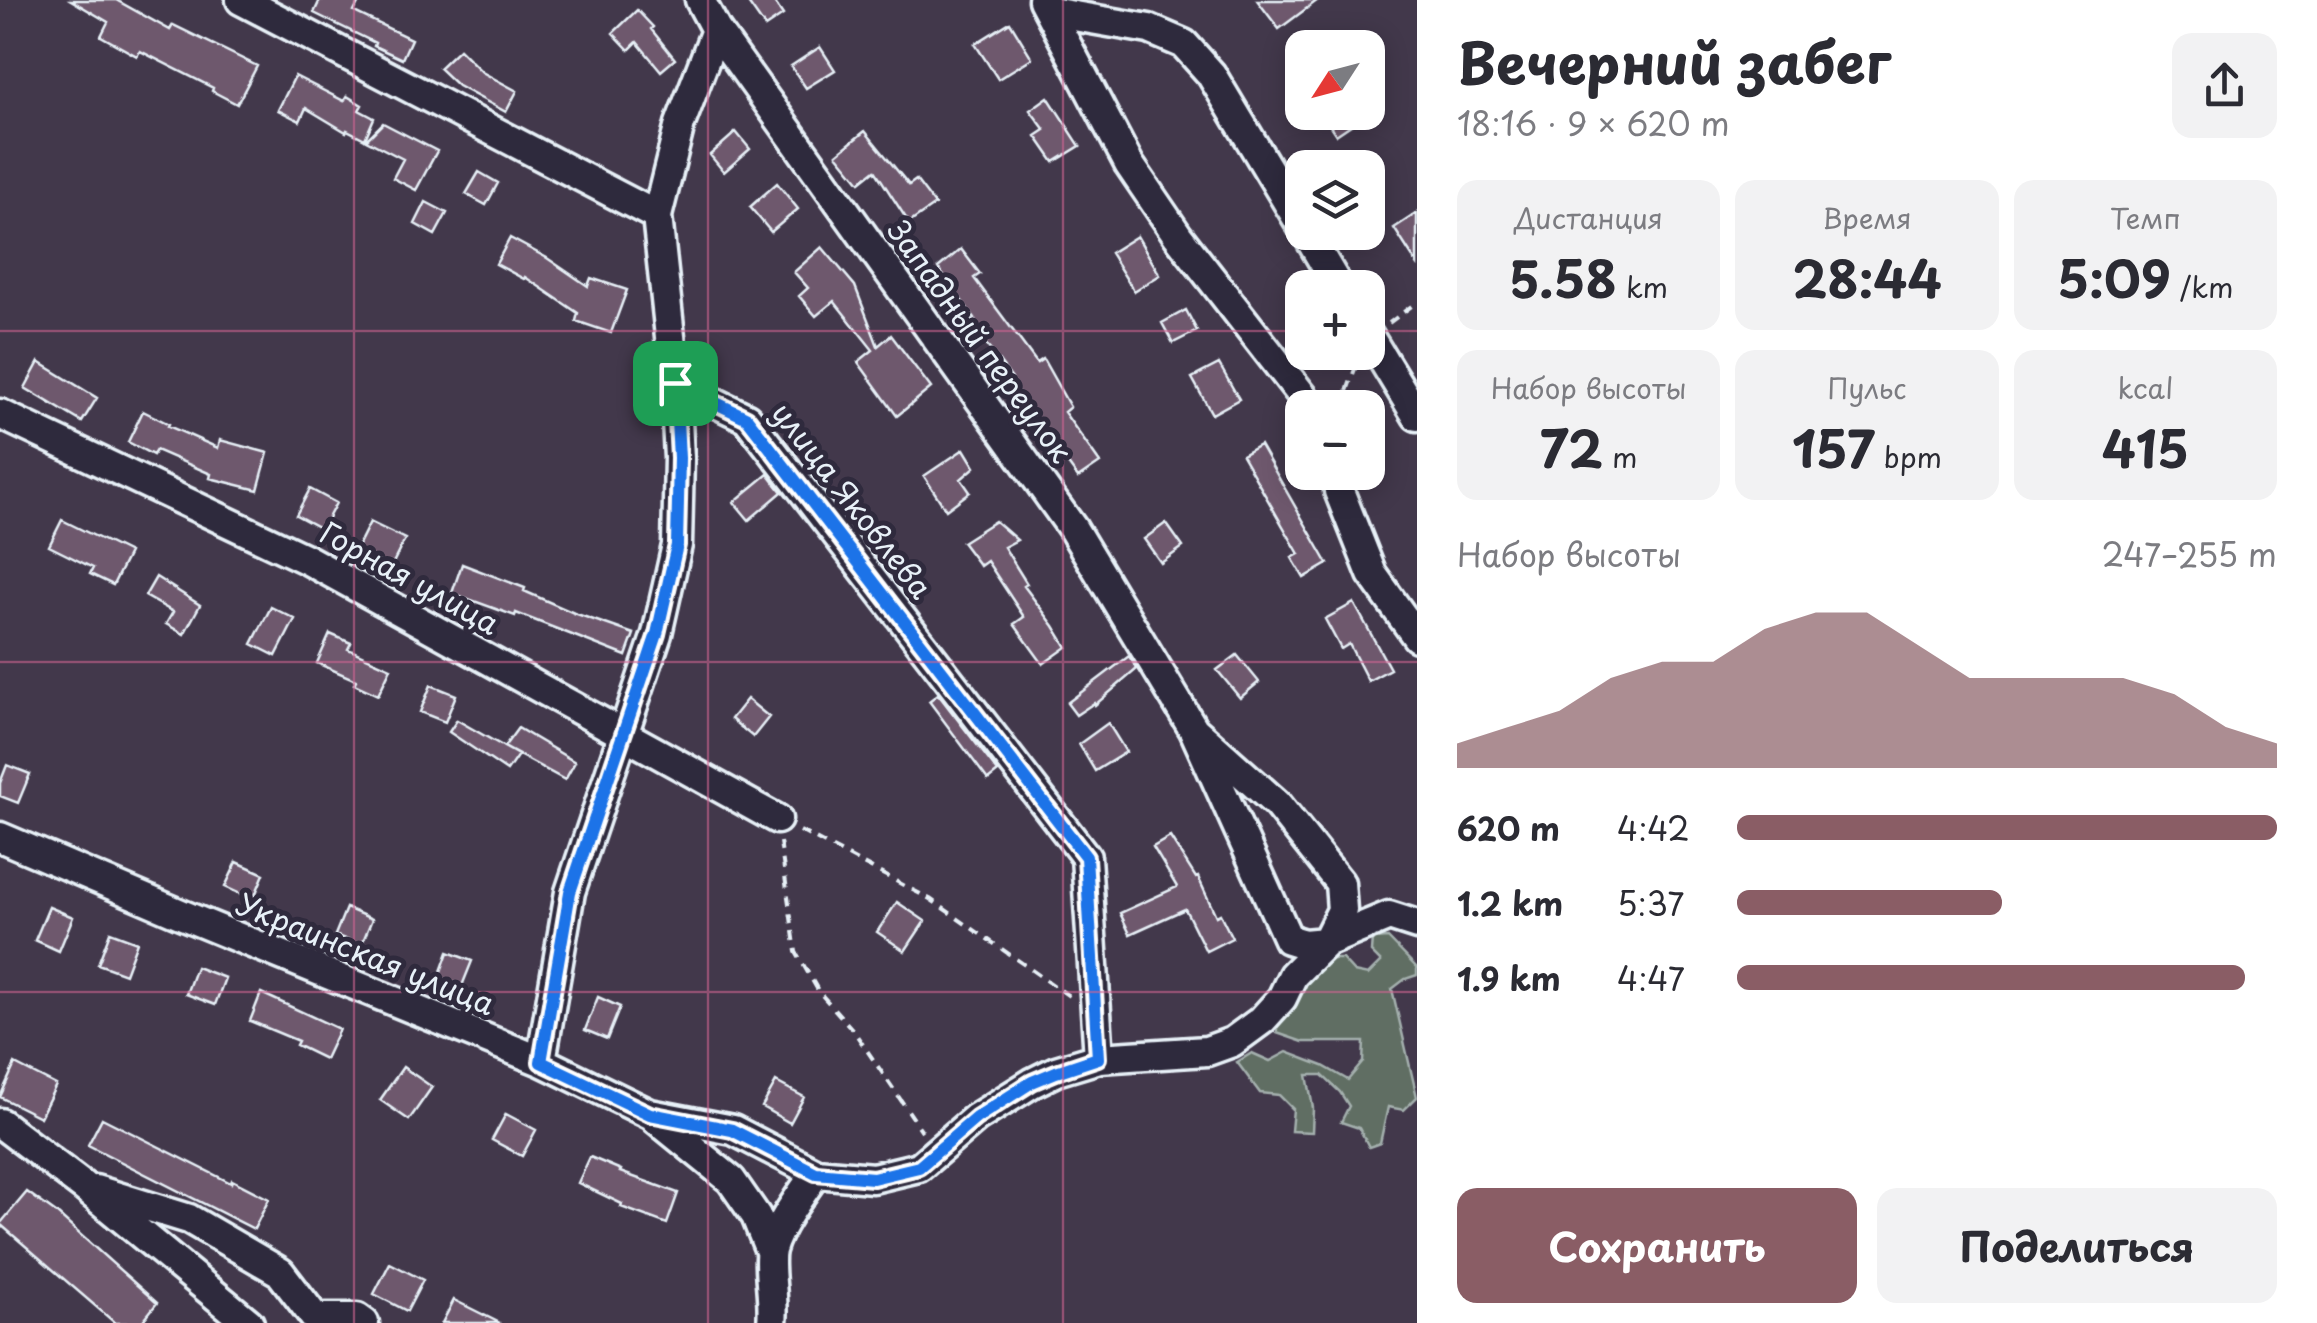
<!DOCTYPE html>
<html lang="ru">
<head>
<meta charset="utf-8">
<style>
  body { margin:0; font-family:"Playpen Sans",sans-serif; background:#f2f2f3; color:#2b2b33; height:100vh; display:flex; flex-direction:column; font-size:38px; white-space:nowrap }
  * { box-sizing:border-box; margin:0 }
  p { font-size:32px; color:#7c7c81 }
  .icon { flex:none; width:55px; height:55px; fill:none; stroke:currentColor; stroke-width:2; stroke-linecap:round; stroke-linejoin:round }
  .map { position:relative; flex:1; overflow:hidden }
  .side { display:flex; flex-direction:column; background:#fff; width:900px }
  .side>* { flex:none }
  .needle { width:65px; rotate:234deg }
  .tools { position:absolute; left:1285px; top:30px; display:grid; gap:20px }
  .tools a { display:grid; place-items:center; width:100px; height:100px; border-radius:20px; background:#fff; box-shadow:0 5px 25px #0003; font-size:50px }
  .pin { position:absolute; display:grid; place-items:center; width:85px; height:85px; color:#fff; margin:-42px; border-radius:20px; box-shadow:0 5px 15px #0006 }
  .round { display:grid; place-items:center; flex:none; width:105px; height:105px; border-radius:20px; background:#f2f2f3 }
  .overview { display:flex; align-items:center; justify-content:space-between; height:170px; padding:0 40px }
  h1 { font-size:55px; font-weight:700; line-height:75px }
  .figures { display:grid; grid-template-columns:repeat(3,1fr); gap:15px; height:170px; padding:10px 40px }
  .figures div { display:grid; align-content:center; border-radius:20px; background:#f2f2f3; text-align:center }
  .figures b { font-size:50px; font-weight:700 }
  .figures small { font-size:28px; font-weight:400 }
  .figures p { font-size:28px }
  .chart { height:280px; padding:20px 40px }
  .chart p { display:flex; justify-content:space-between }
  .chart svg { width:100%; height:180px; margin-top:10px; fill:#8a5d65; opacity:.7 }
  .primary-button { display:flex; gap:20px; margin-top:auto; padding:20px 40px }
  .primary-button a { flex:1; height:115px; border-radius:20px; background:#8a5d65; color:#fff; font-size:40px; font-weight:700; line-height:115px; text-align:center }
  .primary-button a+a { background:#f2f2f3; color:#2b2b33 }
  ul { padding:0 40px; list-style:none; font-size:32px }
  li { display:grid; grid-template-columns:160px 120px 1fr; align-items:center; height:75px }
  li i { height:25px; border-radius:12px; background:#8a5d65 }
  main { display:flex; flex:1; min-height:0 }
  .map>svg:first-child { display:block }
  .green { fill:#616e63; stroke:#a4b0ae; stroke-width:2.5 }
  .building { fill:#6e586d; stroke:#e8f1f8; stroke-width:2.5 }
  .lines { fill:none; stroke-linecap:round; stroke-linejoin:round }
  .minor-casing { stroke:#e8f1f8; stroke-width:35 }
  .path { stroke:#e8f1f8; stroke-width:4; stroke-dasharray:10 8; stroke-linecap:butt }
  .minor { stroke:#2f2a3d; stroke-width:28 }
  .route-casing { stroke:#fff; stroke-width:20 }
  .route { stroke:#1a73e8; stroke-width:12 }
  .grid { fill:none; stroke:#cf6492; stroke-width:2.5; stroke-opacity:0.55 }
  .labels { text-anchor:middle; stroke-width:10; stroke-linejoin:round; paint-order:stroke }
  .street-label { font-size:30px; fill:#e8f1f8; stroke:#2f2a3d }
</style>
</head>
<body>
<main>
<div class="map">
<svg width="1417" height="1323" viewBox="0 0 1417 1323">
  <rect width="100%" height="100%" fill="#42384b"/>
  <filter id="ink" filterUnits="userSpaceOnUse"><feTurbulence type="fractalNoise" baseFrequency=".01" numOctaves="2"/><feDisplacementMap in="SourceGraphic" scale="20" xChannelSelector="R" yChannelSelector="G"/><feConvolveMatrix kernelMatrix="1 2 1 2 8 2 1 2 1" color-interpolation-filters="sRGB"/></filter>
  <g filter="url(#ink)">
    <path class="green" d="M1388 938 1417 968V975L1405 979 1392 989 1417 1097 1404 1110 1388 1107 1380 1143 1369 1147 1359 1128 1341 1122 1349 1106 1340 1092 1322 1075H1307L1313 1108 1312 1132 1291 1131 1293 1109 1279 1095 1260 1093 1237 1062 1252 1053 1270 1061 1287 1052 1323 1066 1348 1080 1363 1062 1364 1042H1303L1277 1033V1018L1323 959H1342L1354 972 1368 975 1381 962 1371 952 1372 939Z"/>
    <path class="building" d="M71 0H116L170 30 173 25 257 66 237 104 212 91 213 88 140 51 137 56 101 36 108 22Z
      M320 0H360L354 12 411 39 402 59 374 46 375 43 314 13Z
      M746 0H773L783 15 765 27Z
      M1257 0H1318L1279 29Z
      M637 10 653 27 651 29 675 59 661 71 637 42 629 50 613 33Z
      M1010 22 1032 58 998 79 975 44Z
      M820 47 835 70 806 88 791 66Z
      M459 49 482 72 517 91 506 112 458 86 439 68Z
      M295 76 344 101 347 96 362 105 359 110 374 118 365 139 347 130 346 132 306 108 300 121 278 110Z
      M1048 97 1080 146 1054 162 1036 136 1045 130 1030 110Z
      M1321 112H1370L1336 135Z
      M383 123 437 151 416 190 393 178 403 159 366 140Z
      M865 131 909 185 916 180 935 205 909 223 875 170 860 182 837 154Z
      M736 132 750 149 724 172 710 155Z
      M479 172 498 183 486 205 466 194Z
      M777 183 798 209 771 232 750 207Z
      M426 202 447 213 435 235 415 224Z
      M1417 213V264L1394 228Z
      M1137 236 1160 275 1134 291 1110 253Z
      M510 238 547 258 588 286 591 278 627 290 611 333 576 321 578 313 525 277 524 279 496 264Z
      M822 247 855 286 878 346 891 335 931 388 897 416 858 362 873 350 834 301 816 316 799 296 808 288 794 272Z
      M961 249 980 274 974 278 1037 363 1043 359 1070 407 1064 412 1100 463 1078 478 1040 426 1010 381 1012 379 970 323 975 319 938 268Z
      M1186 310 1197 331 1173 343 1162 323Z
      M39 362 97 398 82 422 25 388Z
      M1219 364 1239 399 1212 414 1192 378Z
      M143 411 169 424 168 426 218 448 220 440 268 453 258 490 210 478 211 474 156 450 153 455 128 442Z
      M1260 445 1328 564 1304 578 1292 558 1299 554 1242 455Z
      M964 449 975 467 961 479 970 492 946 510 924 476Z
      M768 474 782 492 749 520 734 502Z
      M310 489 336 503 322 529 296 515Z
      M62 520 129 553 113 585 90 574 93 568 49 546Z
      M995 521 1017 540 1004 547 1027 584 1024 586 1054 626 1067 647 1043 664 1014 624 1024 617 987 561 980 566 962 542Z
      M370 522 405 539 391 567 356 550Z
      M1166 523 1183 547 1161 563 1144 539Z
      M462 564 525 588 524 591 574 613 634 634 626 656 516 613 515 616 452 593Z
      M156 577 200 605 184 634 166 624 173 612 145 596Z
      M1354 603 1390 669 1368 681 1349 644 1341 649 1325 619Z
      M271 607 295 619 276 656 252 644Z
      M330 634 351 643 348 649 391 668 378 695 354 684 356 680 317 663Z
      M1237 655 1259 682 1240 698 1217 670Z
      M1129 656 1137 669 1095 705 1094 703 1076 715 1067 703Z
      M431 685 456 695 445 722 420 712Z
      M938 694 998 772 988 780 929 701Z
      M747 699 769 717 753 737 731 719Z
      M457 720 518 755 507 771 449 732Z
      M1108 723 1126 752 1095 771 1079 744Z
      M518 728 575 762 565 780 504 747Z
      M7 765 30 774 18 803 0 796V783Z
      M1170 837 1196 878 1198 877 1216 916 1220 914 1232 938 1206 951 1185 909 1130 934 1120 913 1177 887 1153 847Z
      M237 862 264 874 253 900 225 887Z
      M897 902 925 921 905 951 877 932Z
      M49 907 73 917 59 951 35 940Z
      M346 908 372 919 361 946 335 935Z
      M110 932 137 942 125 974 98 964Z
      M448 952 472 961 462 986 439 977Z
      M196 967 225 978 215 1005 186 994Z
      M261 993 339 1029 325 1059 296 1045 298 1041 250 1021Z
      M598 997 620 1007 607 1039 585 1030Z
      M15 1064 56 1085 40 1117 0 1097Z
      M403 1067 432 1087 409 1120 380 1100Z
      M776 1082 804 1097 790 1123 762 1107Z
      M506 1114 536 1130 522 1156 492 1140Z
      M102 1118 231 1183 232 1180 269 1199 254 1229 88 1145Z
      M590 1157 621 1170 620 1172 678 1193 667 1224 621 1207 622 1204 578 1183Z
      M27 1192 56 1213 157 1303 141 1323H115L0 1224Z
      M390 1263 423 1280 407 1311 374 1294Z
      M454 1300 500 1323H442Z"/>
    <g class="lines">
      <g class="minor-casing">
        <path id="minor" d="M241 0 657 216 675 383 747 418 1086 857 1099 1058
          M700 0 716 30 1073 529 1194 730 1288 939 1304 944 1326 942 1342 910 1340 883 1277 804 1194 730
          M1043 0 1129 164 1178 236 1312 408
          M1051 12 1149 29 1184 44 1211 74 1302 226
          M657 216 680 124 716 30
          M1306 232 1339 288
          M1368 335 1417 416
          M0 414 308 560 777 819
          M1337 472 1339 491 1372 574 1417 637
          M0 837 183 915 541 1061 650 1114 733 1130 816 1173 873 1178 919 1167 976 1118 1032 1083 1056 1071 1099 1058 1207 1051 1232 1042 1262 1020 1282 998 1293 975 1326 942 1389 916 1417 925
          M541 1061 570 892 657 634 677 545 679 458 675 383
          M656 1119 731 1180 756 1216 770 1251
          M0 1123 83 1186 249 1323
          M95 1190 189 1219 280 1272 319 1323
          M318 1318H357L364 1323
          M772 1323C775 1301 767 1267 771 1250 777 1227 802 1193 816 1173"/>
      </g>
      <path class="path" d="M1389 323 1417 302
        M1341 408 1356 366
        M800 831 930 899 1069 996
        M780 842 796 952 819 992 853 1030 922 1131"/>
      <use href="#minor" class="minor"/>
    </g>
  </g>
  <g class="lines" filter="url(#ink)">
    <g class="route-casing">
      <path id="route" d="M675 383 747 418 1086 857 1098 1058 1056 1072 1032 1082 976 1118 919 1167 873 1178 816 1173 732 1130 650 1114 541 1062 570 892 657 634 677 545 679 458Z"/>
    </g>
    <use href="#route" class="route"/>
  </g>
  <path class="grid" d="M354 0V1323M708 0V1323M1063 0V1323M0 331H1302M1368 331H1417M0 662H1417M0 992H1417"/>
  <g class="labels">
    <g class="street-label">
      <text transform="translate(979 342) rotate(54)" y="10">Западный переулок</text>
      <text transform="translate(851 501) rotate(52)" y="10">улица Яковлева</text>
      <text transform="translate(409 579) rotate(29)" y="10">Горная улица</text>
      <text transform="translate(365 955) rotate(22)" y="10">Украинская улица</text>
    </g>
  </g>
</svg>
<div class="tools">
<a><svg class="needle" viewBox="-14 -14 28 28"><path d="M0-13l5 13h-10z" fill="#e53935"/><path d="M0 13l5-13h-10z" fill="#7c7c81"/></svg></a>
<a><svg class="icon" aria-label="layers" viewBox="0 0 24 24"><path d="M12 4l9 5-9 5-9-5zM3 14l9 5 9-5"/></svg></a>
<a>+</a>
<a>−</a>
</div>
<div class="pin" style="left:675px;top:383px;background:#1e9e55"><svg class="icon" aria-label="arrive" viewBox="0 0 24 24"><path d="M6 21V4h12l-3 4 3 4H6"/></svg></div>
</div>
<section class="side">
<div class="overview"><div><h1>Вечерний забег</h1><p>18:16 · 9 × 620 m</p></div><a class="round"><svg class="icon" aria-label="share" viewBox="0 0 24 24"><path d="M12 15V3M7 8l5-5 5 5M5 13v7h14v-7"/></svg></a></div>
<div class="figures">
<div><p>Дистанция</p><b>5.58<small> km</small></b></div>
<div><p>Время</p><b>28:44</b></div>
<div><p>Темп</p><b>5:09<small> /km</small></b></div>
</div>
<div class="figures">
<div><p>Набор высоты</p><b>72<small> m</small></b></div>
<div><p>Пульс</p><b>157<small> bpm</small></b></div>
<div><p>kcal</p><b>415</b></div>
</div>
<div class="chart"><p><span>Набор высоты</span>247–255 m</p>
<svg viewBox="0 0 160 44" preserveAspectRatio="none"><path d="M0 44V38L10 34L20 30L30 22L40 18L50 18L60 10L70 6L80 6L90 14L100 22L110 22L120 22L130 22L140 26L150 34L160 38V44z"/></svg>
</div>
<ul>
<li><b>620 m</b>4:42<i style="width:100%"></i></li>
<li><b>1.2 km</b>5:37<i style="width:49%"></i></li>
<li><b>1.9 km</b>4:47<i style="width:94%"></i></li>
</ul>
<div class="primary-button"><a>Сохранить</a><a>Поделиться</a></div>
</section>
</main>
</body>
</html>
